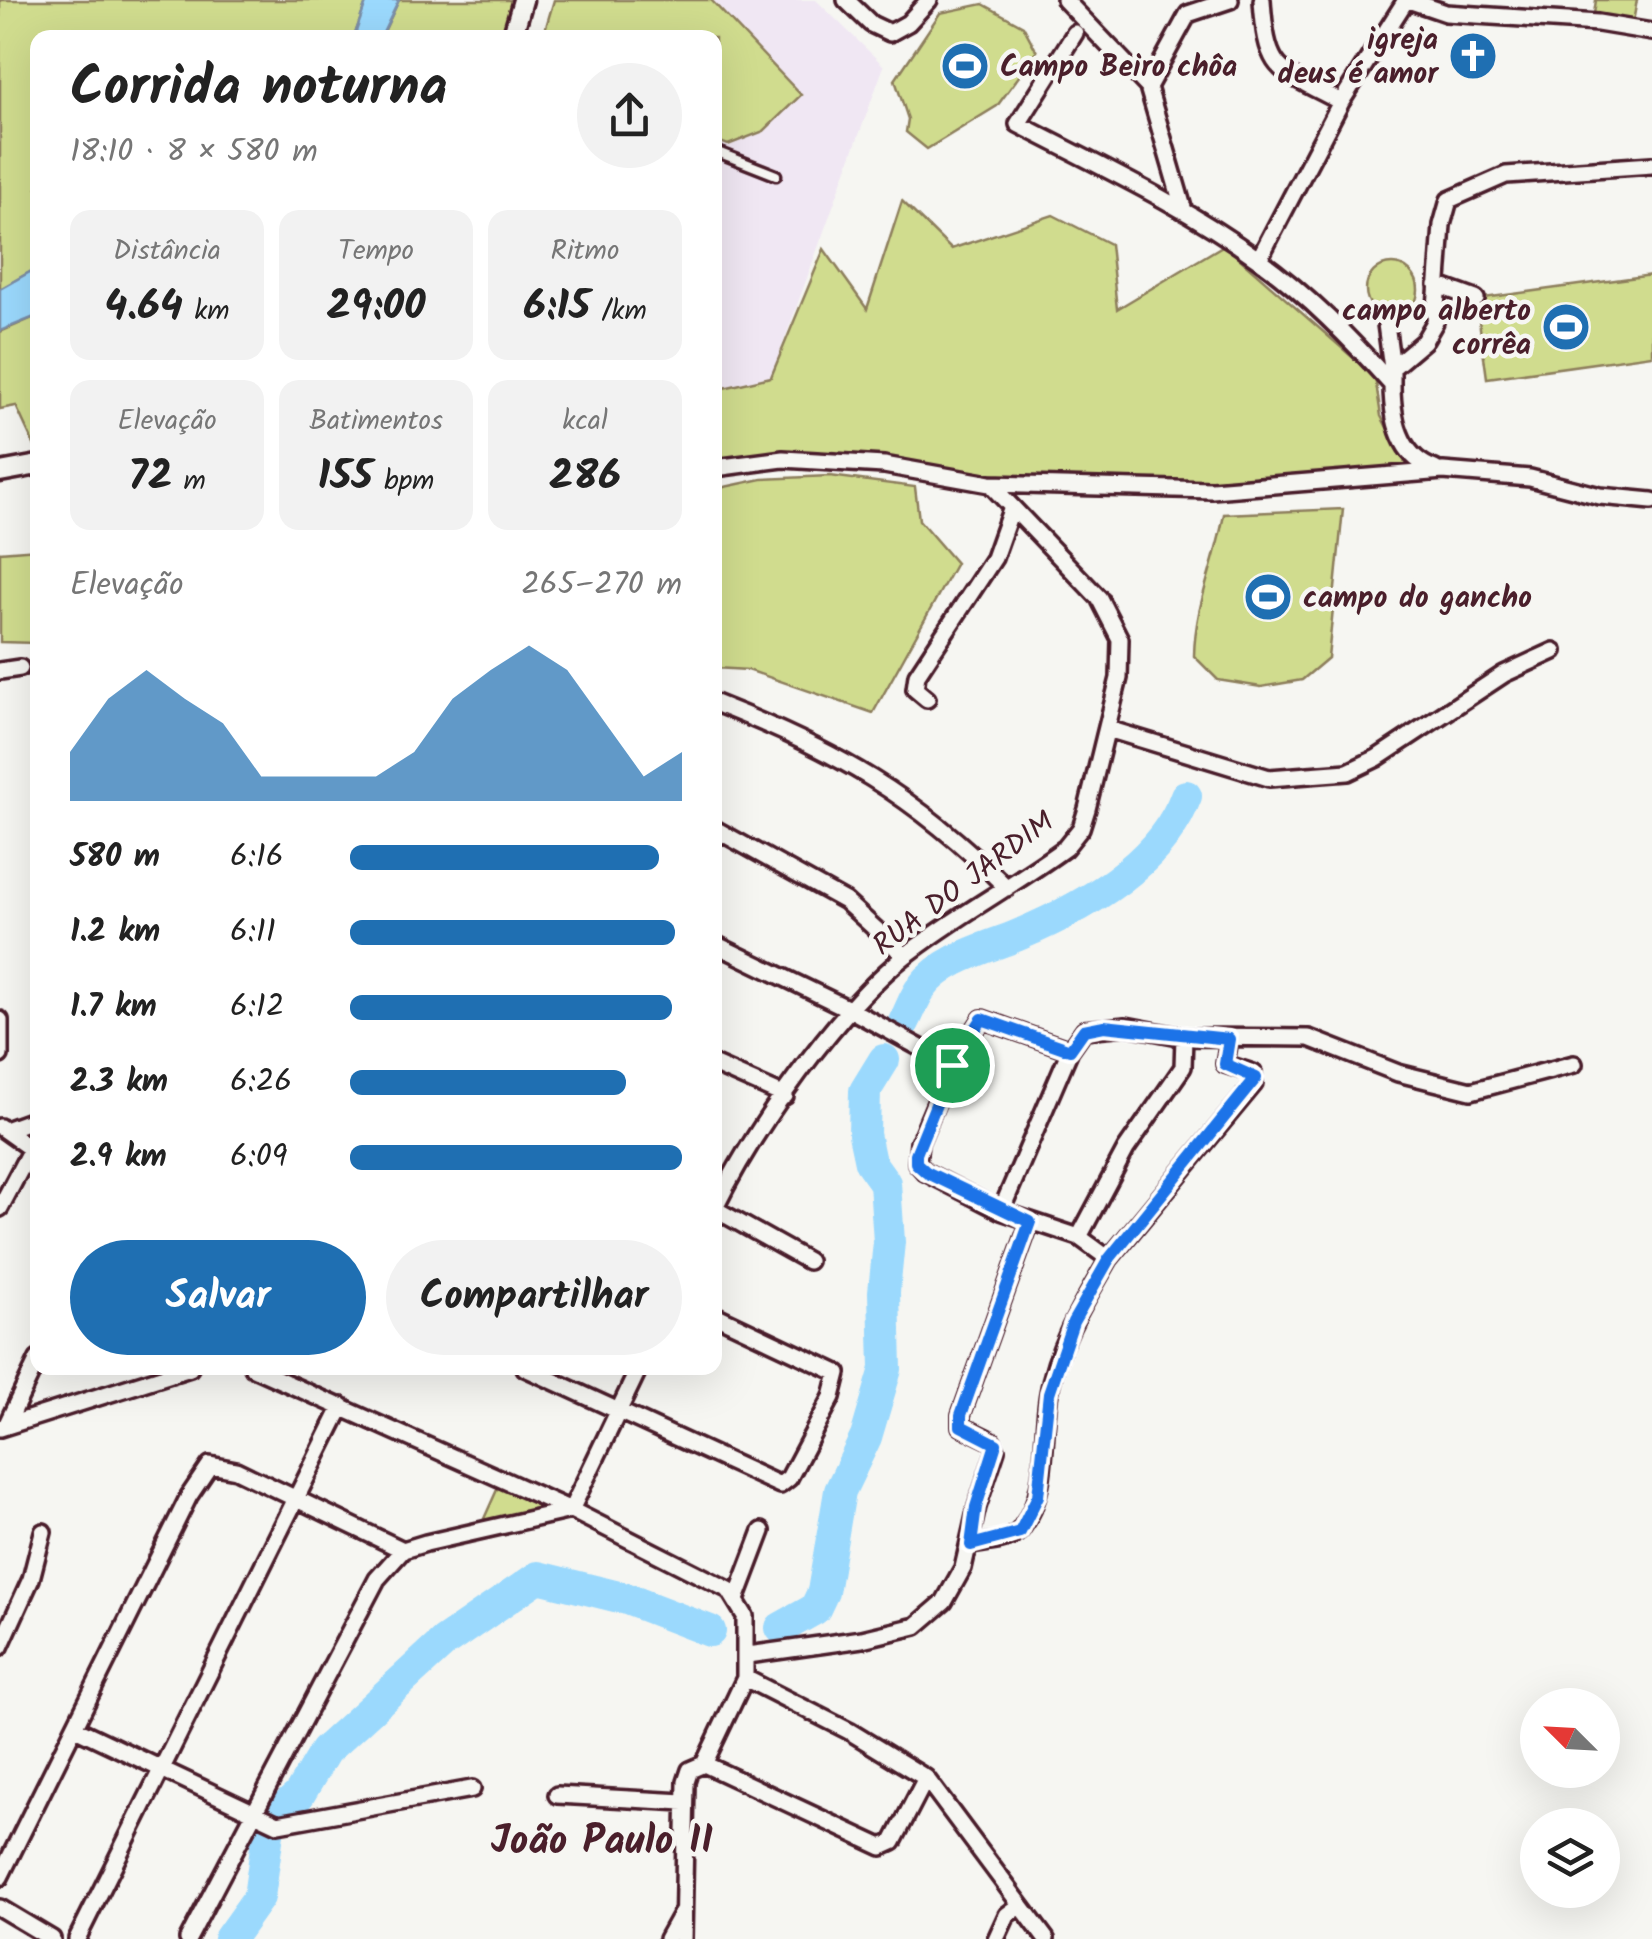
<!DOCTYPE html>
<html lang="pt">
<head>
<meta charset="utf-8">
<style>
  body { margin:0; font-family:Kalam,sans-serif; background:#f2f2f2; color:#222; height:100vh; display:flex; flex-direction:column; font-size:38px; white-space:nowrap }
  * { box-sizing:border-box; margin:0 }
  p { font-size:32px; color:#767676 }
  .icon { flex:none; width:55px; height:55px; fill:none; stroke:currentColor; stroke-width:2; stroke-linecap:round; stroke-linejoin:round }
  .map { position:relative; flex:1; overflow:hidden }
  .details { position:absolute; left:30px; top:30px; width:692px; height:1345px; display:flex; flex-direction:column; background:#fff; border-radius:20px; box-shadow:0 10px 40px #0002 }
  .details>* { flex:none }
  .needle { width:65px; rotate:294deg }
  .controls { position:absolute; left:1520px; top:1688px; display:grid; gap:20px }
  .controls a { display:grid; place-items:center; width:100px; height:100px; border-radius:50%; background:#fff; box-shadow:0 10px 40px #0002; font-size:50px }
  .pin { position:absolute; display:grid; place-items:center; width:85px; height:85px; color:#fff; margin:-42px; border:5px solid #fff; border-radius:50%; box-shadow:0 2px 10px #0007 }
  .round { display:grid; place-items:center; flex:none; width:105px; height:105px; border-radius:52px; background:#f2f2f2 }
  .overview { display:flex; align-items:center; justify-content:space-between; height:170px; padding:0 40px }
  h1 { font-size:55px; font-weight:700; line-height:75px }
  .stats { display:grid; grid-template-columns:repeat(3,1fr); gap:15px; height:170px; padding:10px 40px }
  .stats div { display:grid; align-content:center; border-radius:20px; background:#f2f2f2; text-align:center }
  .stats b { font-size:42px; font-weight:700 }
  .stats small { font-size:28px; font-weight:400 }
  .stats p { font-size:28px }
  .chart { height:280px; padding:20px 40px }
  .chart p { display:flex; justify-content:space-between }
  .chart svg { width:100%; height:180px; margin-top:10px; fill:#1f6fb2; opacity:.7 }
  .cta { display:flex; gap:20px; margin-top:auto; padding:20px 40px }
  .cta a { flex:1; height:115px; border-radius:60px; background:#1f6fb2; color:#fff; font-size:40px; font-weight:700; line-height:115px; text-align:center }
  .cta a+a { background:#f2f2f2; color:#222 }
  ul { padding:0 40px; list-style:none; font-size:32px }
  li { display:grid; grid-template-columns:160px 120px 1fr; align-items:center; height:75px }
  li i { height:25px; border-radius:12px; background:#1f6fb2 }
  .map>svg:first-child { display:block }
  .built { fill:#f0e7f3 }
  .green { fill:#d0dc8e; stroke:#8d7e5c; stroke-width:2.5 }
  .water { fill:#9bd9fd; stroke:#7b8fa9; stroke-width:2.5 }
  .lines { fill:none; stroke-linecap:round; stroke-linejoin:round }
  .river { stroke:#9bd9fd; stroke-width:32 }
  .service-casing { stroke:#4a1f2b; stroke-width:15 }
  .minor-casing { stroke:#4a1f2b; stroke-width:22 }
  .tertiary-casing { stroke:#4a1f2b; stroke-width:25 }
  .service { stroke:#f6f6f2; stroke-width:8 }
  .minor { stroke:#f6f6f2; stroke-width:15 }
  .tertiary { stroke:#f6f6f2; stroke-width:18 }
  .route-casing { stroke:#fff; stroke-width:20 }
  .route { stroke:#1a73e8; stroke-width:12 }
  .labels { text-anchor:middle; stroke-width:9; stroke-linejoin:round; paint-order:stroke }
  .poi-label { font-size:30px; font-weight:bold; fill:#4a1f2b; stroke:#f6f6f2; text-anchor:end }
  .street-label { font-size:30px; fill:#4a1f2b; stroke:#f6f6f2 }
  .district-label { font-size:40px; font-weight:bold; fill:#4a1f2b; stroke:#f6f6f2 }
</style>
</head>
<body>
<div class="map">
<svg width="1652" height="1939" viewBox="0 0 1652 1939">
  <rect width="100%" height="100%" fill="#f6f6f2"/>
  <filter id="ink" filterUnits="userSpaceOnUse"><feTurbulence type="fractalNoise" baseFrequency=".01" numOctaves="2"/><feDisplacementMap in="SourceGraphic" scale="20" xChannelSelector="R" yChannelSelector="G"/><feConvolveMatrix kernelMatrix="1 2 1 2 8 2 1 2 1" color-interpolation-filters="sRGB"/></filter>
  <g filter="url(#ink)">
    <path class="built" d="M711 0H816L884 66 771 377 715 390V140L728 145Z"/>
    <path class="green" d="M0 0H367L354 37 38 38 37 268 0 289Z
      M399 0H514L503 37 381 38Z
      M554 0H711L801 95 764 131 728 145 715 140V38L543 37Z
      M1596 0H1637L1633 22 1594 14Z
      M983 4 1023 26 1037 52 997 106 927 149 906 132 908 119 895 80 940 13Z
      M902 201 951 249 1053 215 1110 244 1117 309 1224 245 1375 377 1381 416 1408 467 1217 482 1022 479 883 459 715 464V390L771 377 824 249 867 309Z
      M1366 290a26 26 0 1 1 52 0a26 26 0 1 1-52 0Z
      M1652 275V355L1487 378 1476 299Z
      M37 316V451L16 406 0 409V332Z
      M830 476 915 487 919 520 956 563 873 713 748 670 715 668V489L762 479Z
      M1343 509 1328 658 1302 680 1261 687 1218 680 1194 656C1195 603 1215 566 1224 514Z
      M37 549V643L0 642V552Z
      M500 1483 551 1507 483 1521Z"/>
    <path class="water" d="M367 0H399L381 37H354Z
      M37 268V316L0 331V289Z"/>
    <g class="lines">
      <path class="river" d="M904 1022C910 1011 914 997 922 987 944 958 984 949 1016 936 1081 909 1161 865 1186 796
        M781 1628 815 1609 823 1592 840 1491 866 1437 886 1369 884 1292 889 1242 885 1183 870 1162 864 1134 865 1091 884 1060
        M273 1818 299 1795 325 1751 444 1642 538 1577 627 1599 710 1631
        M229 1939 259 1897 269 1826"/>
      <g class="service-casing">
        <path id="service" d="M715 151 776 175"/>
      </g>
      <g class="minor-casing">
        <path id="minor" d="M846 0 871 24 890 33 908 23 929 0
          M1065 0 1148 87 1184 211
          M1262 0C1267 77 1279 68 1341 102
          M1408 0 1446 13 1598 23 1652 32
          M1075 33 1018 124C1099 166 1184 205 1258 259 1308 295 1351 339 1392 385 1392 418 1399 457 1435 469
          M1148 87 1188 14 1230 0
          M1259 259 1341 102 1406 0
          M1437 285 1476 299
          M1386 324 1392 368
          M1392 385V368L1424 341 1435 322 1442 225 1449 200 1506 175 1652 165
          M715 468 783 459 884 465 990 484 1212 490 1443 471 1530 478 1600 496 1652 501
          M0 671 20 668
          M927 699 915 689 917 675 994 558 1011 510
          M715 703C835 750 915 795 1007 888
          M1108 729 1269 778 1348 772 1377 758 1504 674 1554 651
          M715 829 845 901 905 956
          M715 944 851 1010 952 1065 919 1143 917 1163 925 1172 1001 1211 1079 1237 1109 1259 1254 1084 1253 1073 1225 1064 1229 1039
          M0 1020V1055
          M715 1065 785 1096
          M952 1065 982 1019 1070 1050 1084 1030 1126 1026 1184 1037 1309 1038 1398 1073 1471 1091 1574 1064
          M0 1127 38 1154
          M5 1130 38 1118
          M0 1208 30 1151
          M715 1208C753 1130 837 1010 905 956 956 916 1013 886 1065 848L1081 828 1087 809 1119 678 1120 639 1099 598 990 484
          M715 1209 808 1261
          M1001 1211 1070 1050
          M1079 1237 1126 1149 1183 1067 1184 1037
          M253 1368 571 1510 729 1590 745 1616V1678L704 1764
          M525 1368 780 1485 789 1478 832 1397 838 1373 715 1315
          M7 1424 38 1359
          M0 1428 190 1368
          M971 1545C987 1542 1011 1542 1021 1529 1050 1491 1041 1437 1049 1393 1057 1344 1085 1301 1109 1259
          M737 1597 762 1531
          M0 1647 31 1579 43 1532
          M748 1655 862 1639 916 1626 944 1602 963 1568 977 1507 996 1450 992 1441 961 1426V1415L1030 1222
          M77 1729 278 1824 472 1789
          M704 1764 882 1847 893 1842 926 1778 849 1731 745 1678
          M926 1778 1046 1939
          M557 1795 684 1802
          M0 1877 189 1496 210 1465 236 1470 403 1550
          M0 1908 52 1939
          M77 1939 342 1406
          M188 1939 377 1579 403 1550 426 1543 571 1510 639 1368
          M667 1939 682 1912
          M683 1939 686 1782 690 1770 704 1764
          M996 1939 1007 1915 1019 1906"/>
      </g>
      <g class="tertiary-casing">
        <path id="tertiary" d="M512 38 523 0
          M0 472 38 465"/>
      </g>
      <use href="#service" class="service"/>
      <use href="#minor" class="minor"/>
      <use href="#tertiary" class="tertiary"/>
    </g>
  </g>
  <g class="lines" filter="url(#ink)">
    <g class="route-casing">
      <path id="route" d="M982 1019 1070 1050 1084 1030 1104 1026 1229 1039 1225 1064 1256 1078 1109 1259 1073 1322 1049 1393 1038 1496 1020 1532 971 1545 976 1507 996 1444 961 1426V1415L1030 1222 926 1172 916 1163V1154L952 1065Z"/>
    </g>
    <use href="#route" class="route"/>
  </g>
  <defs>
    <g id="church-disc" transform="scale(2.5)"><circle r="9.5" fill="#1f6fb2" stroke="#f6f6f2"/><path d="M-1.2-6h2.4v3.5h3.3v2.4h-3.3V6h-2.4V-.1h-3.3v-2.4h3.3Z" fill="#fff"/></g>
    <g id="stadium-disc" transform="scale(2.5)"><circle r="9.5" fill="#1f6fb2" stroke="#f6f6f2"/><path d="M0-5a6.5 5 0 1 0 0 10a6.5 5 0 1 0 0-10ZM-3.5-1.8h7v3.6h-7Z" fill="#fff"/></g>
  </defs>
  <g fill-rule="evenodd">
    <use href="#church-disc" x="1473" y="56"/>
    <use href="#stadium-disc" x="965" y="66"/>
    <use href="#stadium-disc" x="1566" y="327"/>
    <use href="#stadium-disc" x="1268" y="597"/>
  </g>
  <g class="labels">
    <g class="poi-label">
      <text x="1438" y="49">igreja<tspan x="1438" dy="34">deus é amor</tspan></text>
      <text x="1000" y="76" text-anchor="start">Campo Beiro chôa</text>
      <text x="1531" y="320">campo alberto<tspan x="1531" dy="34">corrêa</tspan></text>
      <text x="1303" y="607" text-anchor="start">campo do gancho</text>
    </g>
    <g class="street-label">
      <text transform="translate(963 883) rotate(-37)" y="10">RUA DO JARDIM</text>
    </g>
    <g class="district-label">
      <text x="602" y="1853">João Paulo II</text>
    </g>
  </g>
</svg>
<div class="controls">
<a><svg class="needle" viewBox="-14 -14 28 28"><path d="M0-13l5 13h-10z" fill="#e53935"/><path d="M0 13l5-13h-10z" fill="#767676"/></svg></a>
<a><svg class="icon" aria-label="layers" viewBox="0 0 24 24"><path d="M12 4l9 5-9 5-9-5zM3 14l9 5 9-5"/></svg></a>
</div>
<div class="pin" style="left:952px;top:1065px;background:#1e9e55"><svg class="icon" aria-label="arrive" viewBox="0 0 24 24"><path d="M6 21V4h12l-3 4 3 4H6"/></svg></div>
<section class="details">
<div class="overview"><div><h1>Corrida noturna</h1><p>18:10 · 8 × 580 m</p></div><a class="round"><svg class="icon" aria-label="share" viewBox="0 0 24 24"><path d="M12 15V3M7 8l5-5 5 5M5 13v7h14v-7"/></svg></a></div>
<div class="stats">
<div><p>Distância</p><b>4.64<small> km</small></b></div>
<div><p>Tempo</p><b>29:00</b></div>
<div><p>Ritmo</p><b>6:15<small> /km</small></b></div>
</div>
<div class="stats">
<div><p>Elevação</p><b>72<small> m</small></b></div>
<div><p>Batimentos</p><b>155<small> bpm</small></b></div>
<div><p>kcal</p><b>286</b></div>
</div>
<div class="chart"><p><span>Elevação</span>265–270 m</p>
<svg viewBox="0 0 160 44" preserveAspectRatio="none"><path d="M0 44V32L10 19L20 12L30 19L40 25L50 38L60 38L70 38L80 38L90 32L100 19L110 12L120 6L130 12L140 25L150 38L160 32V44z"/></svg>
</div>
<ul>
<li><b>580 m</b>6:16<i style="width:93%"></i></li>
<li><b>1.2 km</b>6:11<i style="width:98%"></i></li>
<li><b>1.7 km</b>6:12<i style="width:97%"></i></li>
<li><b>2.3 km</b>6:26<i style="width:83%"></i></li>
<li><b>2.9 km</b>6:09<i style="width:100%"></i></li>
</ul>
<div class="cta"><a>Salvar</a><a>Compartilhar</a></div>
</section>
</div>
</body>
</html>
